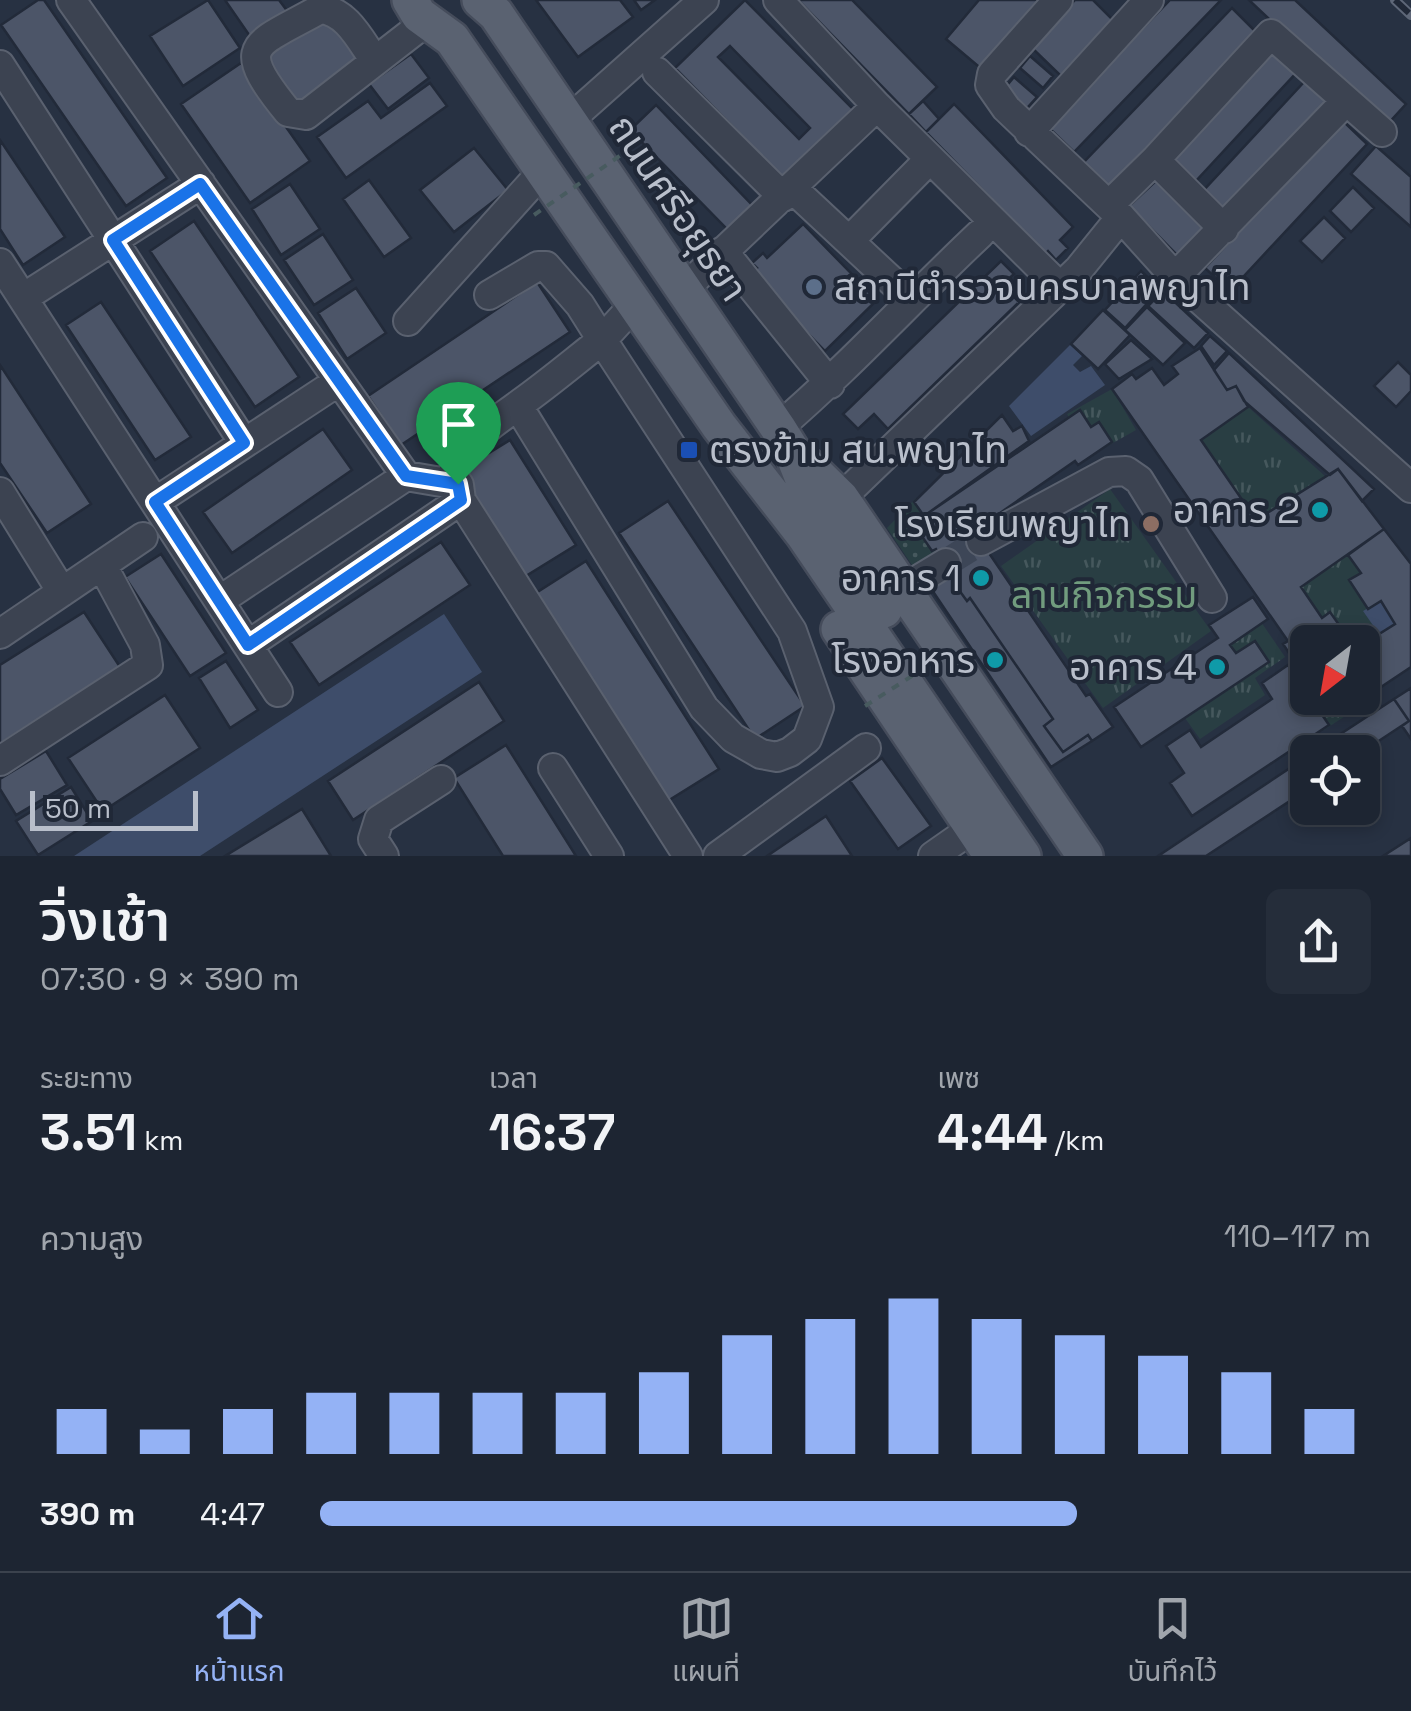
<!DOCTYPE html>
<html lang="th">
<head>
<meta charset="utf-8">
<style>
  body { margin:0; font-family:"Space Grotesk","Noto Sans Thai",sans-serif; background:#252d3a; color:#f1f3f6; height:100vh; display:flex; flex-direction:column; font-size:38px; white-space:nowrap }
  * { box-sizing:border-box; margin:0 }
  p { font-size:32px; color:#a0a5ac }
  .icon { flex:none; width:55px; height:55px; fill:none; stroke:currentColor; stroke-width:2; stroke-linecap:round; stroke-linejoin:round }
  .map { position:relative; height:856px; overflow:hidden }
  .panel { display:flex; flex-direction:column; background:#1d2532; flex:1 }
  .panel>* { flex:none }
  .needle { width:65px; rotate:211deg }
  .controls { position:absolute; left:1290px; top:625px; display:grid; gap:20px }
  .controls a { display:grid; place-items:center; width:90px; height:90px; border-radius:15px; background:#1d2532; box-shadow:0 5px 15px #0003,0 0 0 2px #3b424d; font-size:50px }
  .scale { position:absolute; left:30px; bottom:25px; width:168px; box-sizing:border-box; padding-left:10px; border:5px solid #b9bfcb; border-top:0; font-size:28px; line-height:35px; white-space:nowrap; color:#b9bfcb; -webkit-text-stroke:8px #202837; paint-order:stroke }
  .pin { position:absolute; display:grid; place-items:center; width:85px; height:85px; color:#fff; margin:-102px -42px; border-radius:50% 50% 50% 0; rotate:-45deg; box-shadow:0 0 10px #0007 }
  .pin .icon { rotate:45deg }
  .round { display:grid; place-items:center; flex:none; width:105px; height:105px; border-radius:15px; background:#252d3a }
  .head { display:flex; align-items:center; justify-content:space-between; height:170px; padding:0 40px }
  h1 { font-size:55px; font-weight:600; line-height:75px }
  .metrics { display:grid; grid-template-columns:repeat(3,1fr); gap:15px; height:170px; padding:10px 40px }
  .metrics div { display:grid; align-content:center }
  .metrics b { font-size:50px; font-weight:600 }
  .metrics small { font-size:28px; font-weight:400 }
  .metrics p { font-size:28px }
  .chart { height:280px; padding:20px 40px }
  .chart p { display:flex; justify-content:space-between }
  .chart svg { width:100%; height:180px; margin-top:10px; stroke:#94b2f5; stroke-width:6 }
  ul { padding:0 40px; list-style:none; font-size:32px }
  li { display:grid; grid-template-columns:160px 120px 1fr; align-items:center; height:75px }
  li i { height:25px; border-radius:12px; background:#94b2f5 }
  .tabs { display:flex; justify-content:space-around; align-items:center; height:140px; border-top:2px solid #3b424d; background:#1d2532; font-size:28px; color:#a0a5ac }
  .tabs a { display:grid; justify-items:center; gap:5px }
  .tabs .on { color:#94b2f5 }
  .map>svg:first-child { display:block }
  .park { fill:url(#park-tufts) }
  .garden { fill:url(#garden-dots) }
  .water { fill:#3e4d6a }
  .building { fill:#4c5568; stroke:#222a39; stroke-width:2.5; fill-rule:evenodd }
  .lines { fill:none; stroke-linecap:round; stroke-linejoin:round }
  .minor-tunnel { stroke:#3d4657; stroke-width:28; stroke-dasharray:28 14; stroke-linecap:butt }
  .minor-casing { stroke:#5a616f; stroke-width:32 }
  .major-casing { stroke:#454c5b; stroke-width:40 }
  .minor { stroke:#3c4351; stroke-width:28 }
  .major { stroke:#5a6271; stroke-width:35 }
  .rail-casing { stroke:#5e6778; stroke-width:10 }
  .rail { stroke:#202837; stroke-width:6; stroke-dasharray:19; stroke-linecap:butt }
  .path-bridge { stroke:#485b5f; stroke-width:4; stroke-dasharray:8 8; stroke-linecap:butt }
  .route-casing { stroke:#fff; stroke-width:20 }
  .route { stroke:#1a73e8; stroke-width:12 }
  .service-dot { fill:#5c6f8a; stroke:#202837; stroke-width:4 }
  .transit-dot { fill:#1a4fb4; stroke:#202837; stroke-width:4 }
  .culture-dot { fill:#0f9aa8; stroke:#202837; stroke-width:4 }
  .education-dot { fill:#8d6e63; stroke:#202837; stroke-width:4 }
  .labels { text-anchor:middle; stroke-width:8; stroke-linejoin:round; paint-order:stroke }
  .street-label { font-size:38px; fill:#b9bfcb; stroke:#202837 }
  .poi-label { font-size:38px; fill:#b9bfcb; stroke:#202837; text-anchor:end }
  .park-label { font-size:38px; fill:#719c7e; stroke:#202837 }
</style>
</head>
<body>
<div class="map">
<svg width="1411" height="856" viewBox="0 0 1411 856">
  <defs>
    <pattern id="park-tufts" width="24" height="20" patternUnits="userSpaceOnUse" patternTransform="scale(2.5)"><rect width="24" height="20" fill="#293e43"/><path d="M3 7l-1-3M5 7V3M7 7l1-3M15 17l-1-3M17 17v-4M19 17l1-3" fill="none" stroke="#46585d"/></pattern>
    <pattern id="garden-dots" width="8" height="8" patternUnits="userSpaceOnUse" patternTransform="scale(2.5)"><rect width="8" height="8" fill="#293e43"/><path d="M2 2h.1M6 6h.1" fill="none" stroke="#46585d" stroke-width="1.8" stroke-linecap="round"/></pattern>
  </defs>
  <rect width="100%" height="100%" fill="#273142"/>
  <path class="park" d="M1112 389 1136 430 1090 456 1067 414Z
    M1248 407 1326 477 1256 520 1201 440Z
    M1110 489 1211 631 1103 708 1001 566Z
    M1351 544 1406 625 1362 642H1335L1294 582Z
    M1257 616 1285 657 1255 678 1265 695 1200 739 1185 718 1251 674 1223 639Z
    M1307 662 1308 698H1362L1363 674 1377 695 1324 730 1287 676Z"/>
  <path class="garden" d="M916 498 951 548 916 571 887 528Z"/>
  <path class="water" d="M1070 345 1082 356 1073 365 1080 372 1091 366 1105 385 1031 436 1009 406Z
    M1381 601 1395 624 1379 634 1363 611Z
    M444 614 482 672 200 856H74Z"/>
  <path class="building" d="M38 0H44L167 178 126 206 1 25Z
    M208 0 240 48 183 86 150 36Z
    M225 0H279L291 16 254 42Z
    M536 0H620L633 17 578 57Z
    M634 0H655L641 10Z
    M745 0 857 113 786 181 675 68ZM730 46 810 128 799 139 718 57Z
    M798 0H852L937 87 909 114Z
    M979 0H1046L984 71 946 39Z
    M1075 0H1093L1114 21 1061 76 1031 47Z
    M1170 0H1221L1074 152 1048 127Z
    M1249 0H1295L1406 104 1384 128Z
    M1232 8 1258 34 1109 188 1083 163Z
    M329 12 363 62 294 110 259 59Z
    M1270 48 1297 72 1194 183 1168 158Z
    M411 54 429 78 388 109 369 84Z
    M1030 56 1053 76 1043 88 1020 68Z
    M241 63 310 161 250 203 181 104Z
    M1014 77 1037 97 1027 108 1004 89Z
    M1305 81 1331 105 1229 216 1203 191Z
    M430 83 447 106 346 178 317 137 368 101 381 118Z
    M923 101 939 119 926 132 909 114Z
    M954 104 1073 227 1060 240 1068 248 1056 260 1048 251 1045 254 926 132Z
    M656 105 754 207 729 231 630 130Z
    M1342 120 1367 144 1230 291 1205 268Z
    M0 140 65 237 23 265 0 229Z
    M1376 146 1411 177V227L1351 174Z
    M474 148 508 190 454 232 420 190Z
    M1159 178 1209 228 1179 257 1129 206Z
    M369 180 411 238 384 257 343 199Z
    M290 184 320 229 281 255 252 209Z
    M1353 187 1374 208 1351 232 1330 211Z
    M1324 217 1345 238 1322 262 1300 241Z
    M194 221 299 377 255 407 150 251Z
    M803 224 877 300 825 351 750 274 757 268 752 263 763 253 767 258Z
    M323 234 353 280 314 305 284 260Z
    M1001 261 1014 274 1002 285 1019 302 888 429 874 414 858 429 843 414Z
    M1141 271 1160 289 1125 328 1105 310Z
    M537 282 570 332 401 445 368 396Z
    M356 288 386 333 347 359 318 313Z
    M1163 291 1208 333 1194 348 1148 306Z
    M101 302 191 437 155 460 66 325Z
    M1147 307 1185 343 1163 365 1125 330Z
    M1103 310 1130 335 1098 369 1071 344Z
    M1210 336 1227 351 1214 365 1201 346Z
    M1131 340 1152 359 1119 379 1105 364Z
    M1200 348 1227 390 1236 386 1248 407 1201 440 1256 520 1338 469 1384 529 1301 587 1322 618 1330 612 1349 639 1344 642H1308L1305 677 1283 644 1288 641 1112 389 1132 374 1136 379 1152 368 1164 385 1178 374 1172 366Z
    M1229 353 1374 489 1362 501 1338 469 1330 475 1244 401 1236 386 1227 390 1214 370Z
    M1398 362 1411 375V391L1396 407 1374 386Z
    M0 365 91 504 47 533 0 463Z
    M1080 410 1091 427 1099 422 1112 442 1078 465 1075 461 974 531 1086 696 1090 694 1113 727 1092 741 1088 735 1063 752 1044 726 1053 719 970 598 967 601 956 586 959 583 936 549 932 551 921 535 927 533 918 520Z
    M1002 415 1013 431 1022 426 1029 441 924 516 914 502Z
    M323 429 352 470 232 553 203 512Z
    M510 440 576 545 521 579 455 474Z
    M668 501 805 706 755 739 619 533Z
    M1384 529 1411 564V667L1369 695 1362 686V642H1349L1365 630 1371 639 1395 624 1381 601 1368 609 1349 580 1361 573 1348 555Z
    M441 542 470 585 319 685 290 642Z
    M161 554 226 653 190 676 125 577Z
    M586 561 719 769 658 807 525 600Z
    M952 573 959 583 956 586 967 601 970 598 1053 719 1044 726 1063 752 1088 735 1092 741 1051 767 930 587Z
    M1253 597 1268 619 1230 645 1236 653 1255 641 1269 662 1141 747 1114 707 1218 638 1209 625Z
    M84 612 120 667 0 744V665Z
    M226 661 258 710 230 728 199 678Z
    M1288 665 1329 725 1192 816 1170 783 1184 773 1166 746 1190 730 1201 747 1272 699 1262 683Z
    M479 682 504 721 353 820 328 781Z
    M1411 688V739L1402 726 1409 721 1394 699Z
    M165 695 200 748 103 811 68 758Z
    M1394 699 1409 721 1362 752H1313Z
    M506 745 576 856H503L454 778Z
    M46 751 67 785 16 815 0 789V779Z
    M1308 756V789L1206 856H1158Z
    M882 758 931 826 898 849 850 781Z
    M71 787 92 821 38 855 16 821Z
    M302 809 331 856H225Z
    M826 816 852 856H767Z
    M1411 838V856H1383Z"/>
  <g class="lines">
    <path class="minor-tunnel" d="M946 563 981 541"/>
    <g class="minor-casing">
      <path id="minor" d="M71 0 406 476
        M778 0 877 106 1060 287
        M1058 0 992 74 990 85 1006 108 1121 217 1175 277 1411 488
        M375 61C360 40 347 11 320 9 254 46 232 43 288 112L306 115 427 21
        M0 65 244 443
        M657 72 783 197
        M568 121 704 0
        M1029 132 1149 0
        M1155 160 1224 229
        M792 188 911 299
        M1109 205 1155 160 1271 34 1382 132
        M850 240 921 168
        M723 251 830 384
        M0 263 278 692
        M1175 277 1346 101
        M683 290 877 106
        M23 298 201 184
        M408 321 542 172
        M518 406 704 708 733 738 761 754 777 757 790 752 807 739 819 707 792 631 602 340 634 305
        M778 428C849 367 912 298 980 234
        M0 492 62 592
        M841 498 1079 269 1121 217
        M461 500 459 485 452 475C469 436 489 427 521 403 549 383 575 361 602 340L580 305 546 266H538L489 295
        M155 502 339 381
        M981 541 1109 472 1126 471 1139 480 1212 598
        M903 589 946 563
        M219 601 406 476 459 485
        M0 634 143 537
        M248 645 461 500 688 856
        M0 761 148 665 145 645 102 565
        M553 768 609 856
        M384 856 373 839 379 820 441 780
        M718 856 866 748
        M933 856 973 828"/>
    </g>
    <g class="major-casing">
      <path id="major" d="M410 0 419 15 452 39 719 426 803 534 1023 856
        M480 0 496 14 778 428 791 449 812 502 884 610
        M802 460 841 498 1085 856
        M839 629 992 856"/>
    </g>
    <use href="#minor" class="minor"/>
    <use href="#major" class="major"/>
    <g class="rail-casing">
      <path id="rail" d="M1395 0 1411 15"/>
    </g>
    <use href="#rail" class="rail"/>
    <path class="path-bridge" d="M534 215 621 155
      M865 706 959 646"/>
  </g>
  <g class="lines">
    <g class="route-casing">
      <path id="route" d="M200 184 406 476 458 484 461 500 248 645 155 502 244 443 113 240Z"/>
    </g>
    <use href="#route" class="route"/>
  </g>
  <circle class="service-dot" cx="814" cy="287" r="10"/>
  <rect class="transit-dot" x="679" y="440" width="20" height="20" rx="5"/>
  <g class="culture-dot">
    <circle cx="1320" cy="510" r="10"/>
    <circle cx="981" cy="578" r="10"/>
    <circle cx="995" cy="660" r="10"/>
    <circle cx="1217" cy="667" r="10"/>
  </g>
  <circle class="education-dot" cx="1151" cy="524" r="10"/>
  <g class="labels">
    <g class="street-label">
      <text transform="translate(678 208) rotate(56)" y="13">ถนนศรีอยุธยา</text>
    </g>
    <g class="poi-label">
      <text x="834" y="300" text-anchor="start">สถานีตำรวจนครบาลพญาไท</text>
      <text x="709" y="463" text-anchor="start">ตรงข้าม สน.พญาไท</text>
      <text x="1300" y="523">อาคาร 2</text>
      <text x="1131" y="537">โรงเรียนพญาไท</text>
      <text x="961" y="591">อาคาร 1</text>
      <text x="975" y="673">โรงอาหาร</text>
      <text x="1197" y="680">อาคาร 4</text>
    </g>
    <g class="park-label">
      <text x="1104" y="608">ลานกิจกรรม</text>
    </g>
  </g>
</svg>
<div class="controls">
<a><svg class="needle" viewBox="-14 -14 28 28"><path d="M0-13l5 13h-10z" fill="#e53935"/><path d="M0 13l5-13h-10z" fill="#a0a5ac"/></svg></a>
<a><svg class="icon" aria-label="locate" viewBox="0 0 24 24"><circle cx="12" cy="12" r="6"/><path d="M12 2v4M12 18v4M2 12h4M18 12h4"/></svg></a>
</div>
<div class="scale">50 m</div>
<div class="pin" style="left:458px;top:484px;background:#1e9e55"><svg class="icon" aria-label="arrive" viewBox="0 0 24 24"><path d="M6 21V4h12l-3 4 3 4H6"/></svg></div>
</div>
<section class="panel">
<div class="head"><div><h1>วิ่งเช้า</h1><p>07:30 · 9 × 390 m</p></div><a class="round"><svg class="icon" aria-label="share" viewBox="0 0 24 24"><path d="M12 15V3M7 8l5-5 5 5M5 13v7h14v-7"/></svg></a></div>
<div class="metrics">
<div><p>ระยะทาง</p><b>3.51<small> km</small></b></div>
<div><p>เวลา</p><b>16:37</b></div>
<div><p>เพซ</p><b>4:44<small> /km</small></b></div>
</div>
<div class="chart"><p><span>ความสูง</span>110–117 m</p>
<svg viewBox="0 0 160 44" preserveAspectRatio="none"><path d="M5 44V33M15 44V38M25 44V33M35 44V29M45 44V29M55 44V29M65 44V29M75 44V24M85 44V15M95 44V11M105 44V6M115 44V11M125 44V15M135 44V20M145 44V24M155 44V33"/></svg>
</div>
<ul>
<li><b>390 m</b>4:47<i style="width:72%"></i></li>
</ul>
</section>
<nav class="tabs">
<a class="on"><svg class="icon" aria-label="home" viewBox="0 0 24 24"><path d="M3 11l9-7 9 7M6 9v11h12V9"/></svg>หน้าแรก</a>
<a><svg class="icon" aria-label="map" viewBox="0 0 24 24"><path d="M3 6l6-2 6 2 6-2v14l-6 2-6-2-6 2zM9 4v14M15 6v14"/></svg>แผนที่</a>
<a><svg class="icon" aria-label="saved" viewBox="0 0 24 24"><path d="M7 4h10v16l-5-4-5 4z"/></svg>บันทึกไว้</a>
</nav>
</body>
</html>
